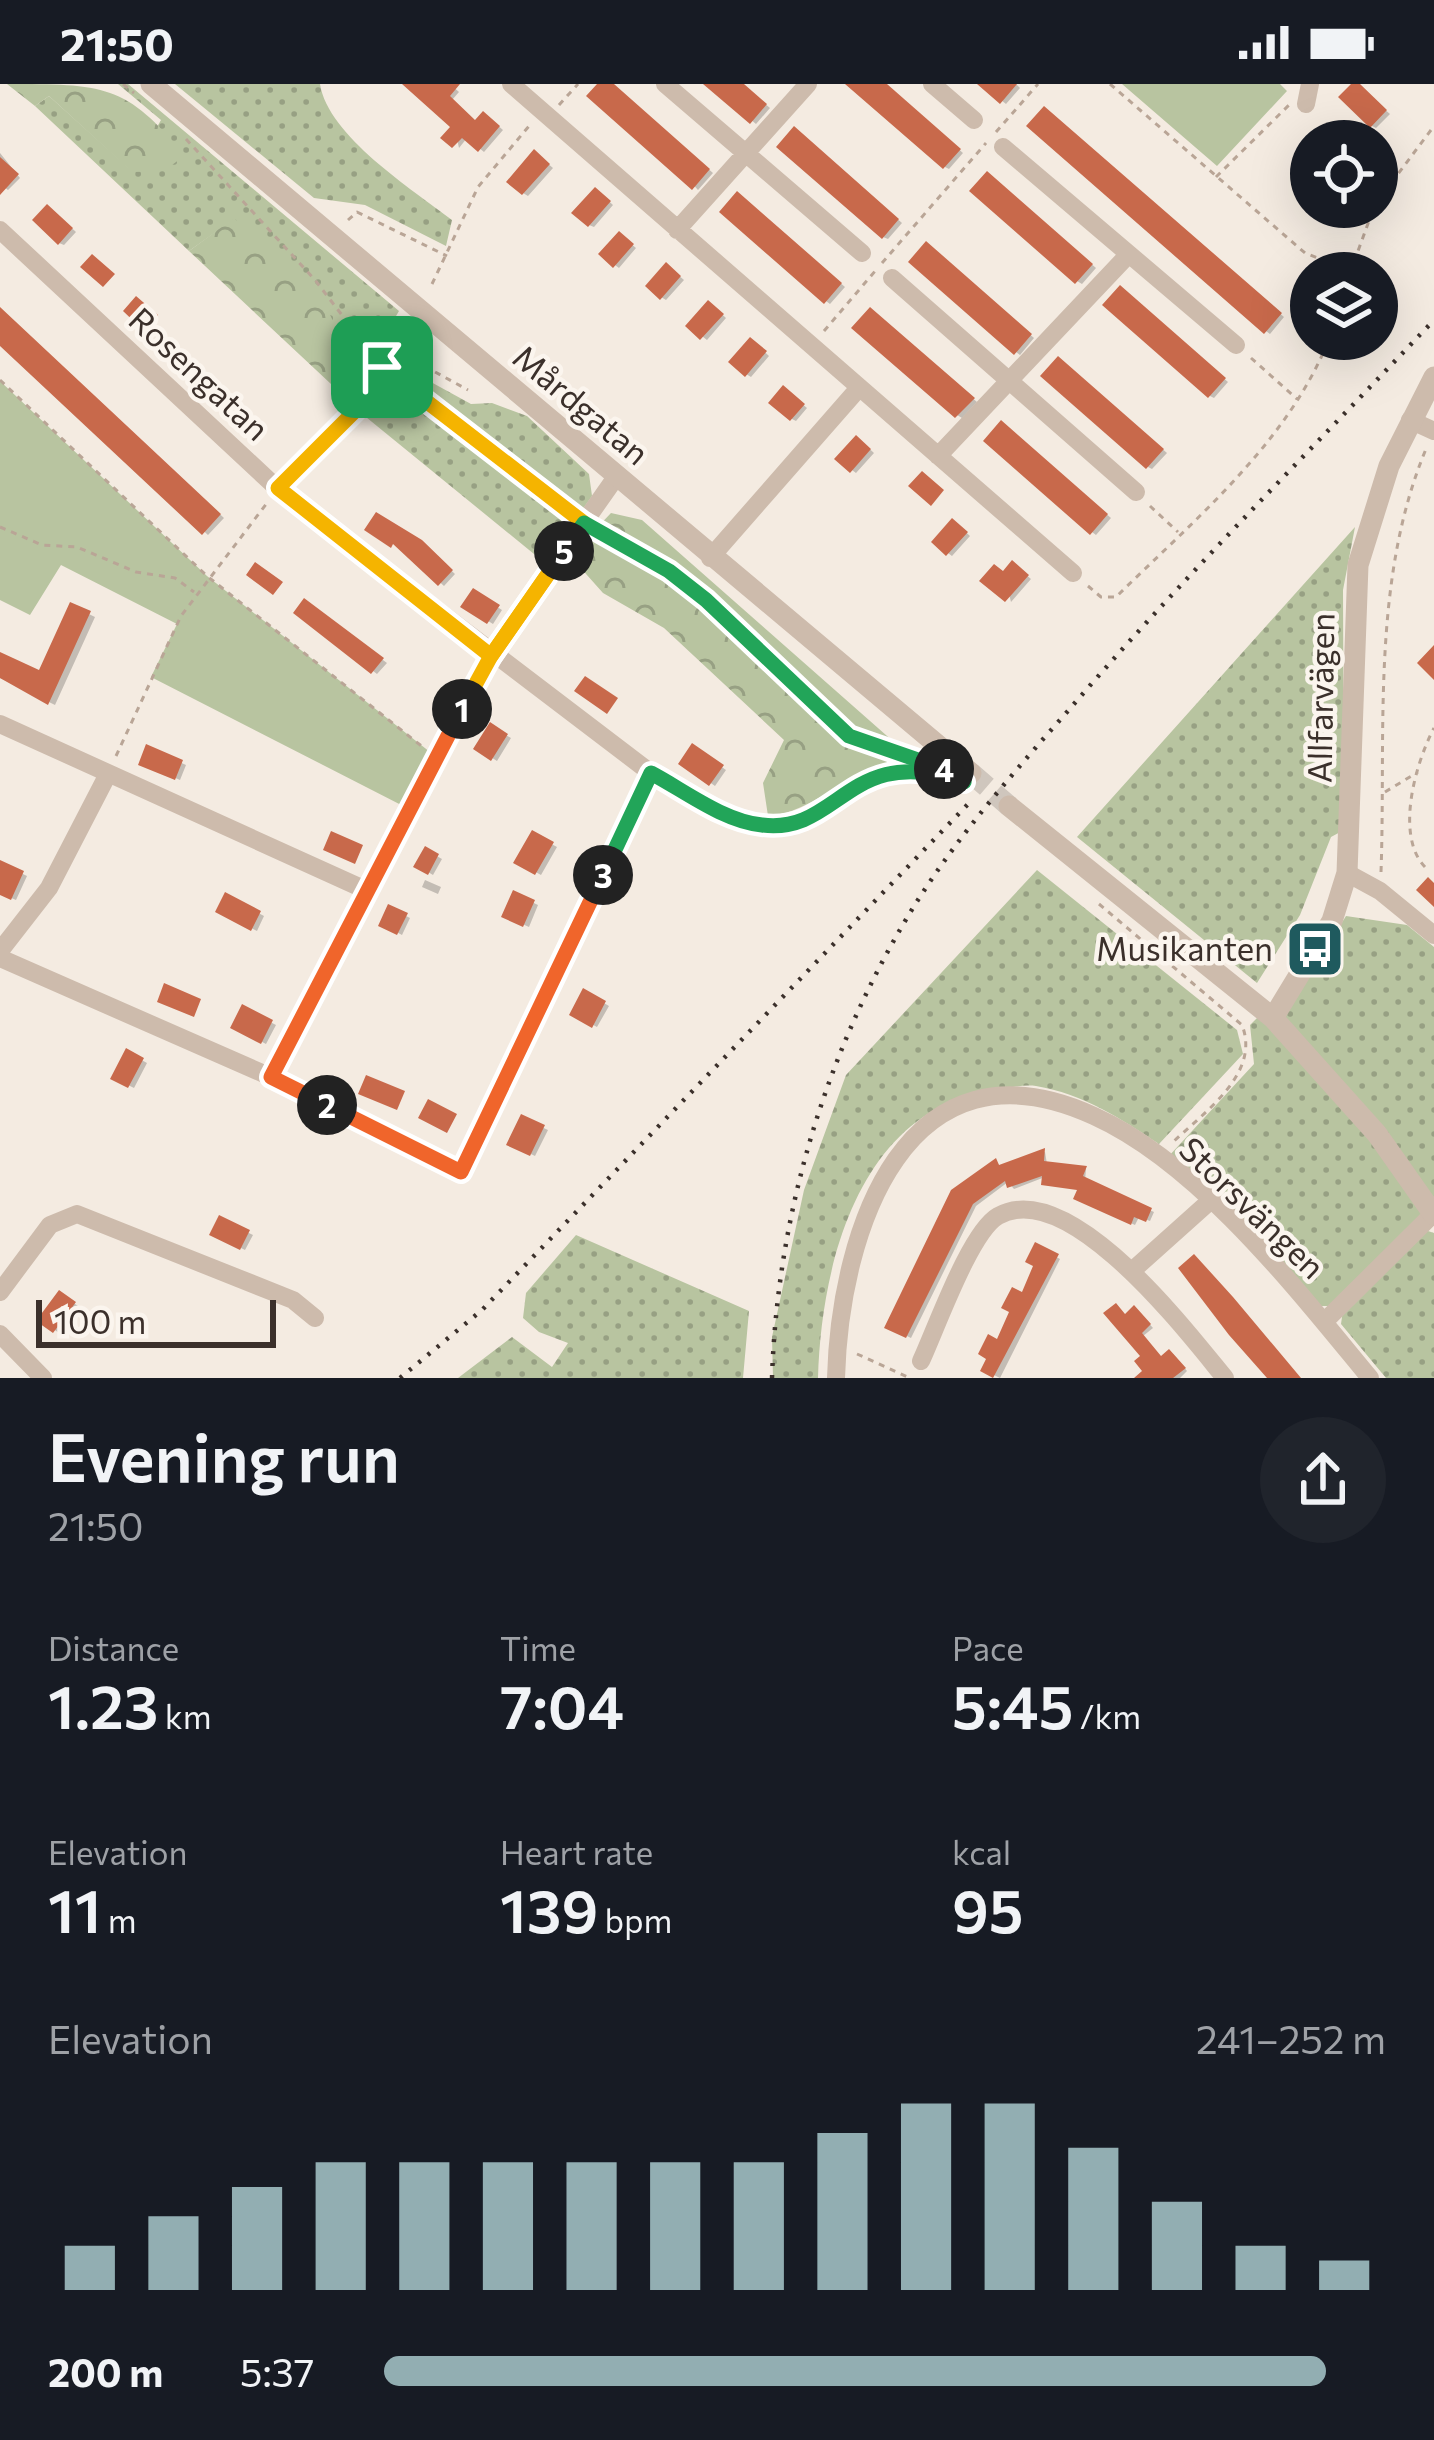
<!DOCTYPE html>
<html lang="en">
<head>
<meta charset="utf-8">
<style>
  body { margin:0; font-family:Commissioner,sans-serif; background:#20242c; color:#f1f3f6; height:100vh; display:flex; flex-direction:column; font-size:45px; white-space:nowrap }
  * { box-sizing:border-box; margin:0 }
  p { font-size:39px; color:#9ea1a6 }
  .icon { flex:none; width:66px; height:66px; fill:none; stroke:currentColor; stroke-width:2; stroke-linecap:round; stroke-linejoin:round }
  .map { position:relative; height:1294px; overflow:hidden }
  .side { display:flex; flex-direction:column; background:#171b24; flex:1 }
  .side>* { flex:none }
  .controls { position:absolute; left:1290px; top:36px; display:grid; gap:24px }
  .controls a { display:grid; place-items:center; width:108px; height:108px; border-radius:50%; background:#171b24; box-shadow:0 12px 48px #0002; font-size:60px }
  .scale { position:absolute; left:36px; bottom:30px; width:240px; box-sizing:border-box; padding-left:12px; border:6px solid #3b302b; border-top:0; font-size:33px; line-height:42px; white-space:nowrap; color:#3b302b; -webkit-text-stroke:9px #fbf5ee; paint-order:stroke }
  .pin { position:absolute; display:grid; place-items:center; width:102px; height:102px; color:#fff; margin:-51px; border-radius:24px; box-shadow:0 6px 18px #0006 }
  .km { position:absolute; width:60px; height:60px; margin:-30px; border-radius:50%; background:#222; color:#fff; font-size:33px; line-height:60px; text-align:center }
  .round { display:grid; place-items:center; flex:none; width:126px; height:126px; border-radius:63px; background:#20242c }
  .headline { display:flex; align-items:center; justify-content:space-between; height:204px; padding:0 48px }
  h1 { font-size:66px; font-weight:600; line-height:90px }
  .figures { display:grid; grid-template-columns:repeat(3,1fr); gap:18px; height:204px; padding:12px 48px }
  .figures div { display:grid; align-content:center }
  .figures b { font-size:60px; font-weight:600 }
  .figures small { font-size:33px; font-weight:400 }
  .figures p { font-size:33px }
  .chart { height:336px; padding:24px 48px }
  .chart p { display:flex; justify-content:space-between }
  .chart svg { width:100%; height:216px; margin-top:12px; stroke:#92aeb2; stroke-width:6 }
  ul { padding:0 48px; list-style:none; font-size:39px }
  li { display:grid; grid-template-columns:192px 144px 1fr; align-items:center; height:90px }
  li i { height:30px; border-radius:15px; background:#92aeb2 }
  .status { display:flex; justify-content:space-between; align-items:center; height:84px; padding:0 60px; background:#171b24; direction:ltr }
  .status svg { height:33px; fill:currentColor }
  .map>svg:first-child { display:block }
  .grass { fill:url(#grass-dots) }
  .forest { fill:url(#forest-crowns) }
  .park { fill:#b8c4a0 }
  .shadow { fill:#0003 }
  .building { fill:#c8694b }
  .lines { fill:none; stroke-linecap:round; stroke-linejoin:round }
  .tertiary-tunnel { stroke:#cfc6bd; stroke-width:21; stroke-dasharray:21 10; stroke-linecap:butt }
  .path { stroke:#b9a596; stroke-width:3; stroke-dasharray:6 6; stroke-linecap:butt }
  .minor { stroke:#cdbbac; stroke-width:18 }
  .tertiary { stroke:#cdbbac; stroke-width:21 }
  .rail { stroke:#3b302b; stroke-width:4.5; stroke-dasharray:3 9; stroke-linecap:butt }
  .split-1-casing { stroke:#fff; stroke-width:24 }
  .split-2-casing { stroke:#fff; stroke-width:24 }
  .split-3-casing { stroke:#fff; stroke-width:24 }
  .split-4-casing { stroke:#fff; stroke-width:24 }
  .split-5-casing { stroke:#fff; stroke-width:24 }
  .split-6-casing { stroke:#fff; stroke-width:24 }
  .split-1 { stroke:#f5b400; stroke-width:15 }
  .split-2 { stroke:#f0652b; stroke-width:15 }
  .split-3 { stroke:#f0652b; stroke-width:15 }
  .split-4 { stroke:#22a559; stroke-width:15 }
  .split-5 { stroke:#22a559; stroke-width:15 }
  .split-6 { stroke:#f5b400; stroke-width:15 }
  .labels { text-anchor:middle; stroke-width:9; stroke-linejoin:round; paint-order:stroke }
  .street-label { font-size:33px; fill:#3b302b; stroke:#fbf5ee }
  .poi-label { font-size:33px; fill:#3b302b; stroke:#fbf5ee; text-anchor:end }
</style>
</head>
<body>
<div class="status"><b>21:50</b><svg viewBox="0 0 49 12"><path d="M0 12V9h3v3zM5 12V6h3v6zM10 12V3h3v9zM15 12V0h3v12zM26 1h20v11H26zM47 4h2v5h-2z"/></svg></div>
<div class="map">
<svg width="1434" height="1294" viewBox="0 0 1434 1294">
  <defs>
    <pattern id="grass-dots" width="8" height="8" patternUnits="userSpaceOnUse" patternTransform="scale(3)"><rect width="8" height="8" fill="#b8c4a0"/><path d="M2 2h.1M6 6h.1" fill="none" stroke="#97a083" stroke-width="1.8" stroke-linecap="round"/></pattern>
    <pattern id="forest-crowns" width="20" height="18" patternUnits="userSpaceOnUse" patternTransform="scale(3)"><rect width="20" height="18" fill="#b8c4a0"/><path d="M2 6a3 3 0 1 1 6 0M12 15a3 3 0 1 1 6 0" fill="none" stroke="#97a083"/></pattern>
  </defs>
  <rect width="100%" height="100%" fill="#f4ebe1"/>
  <path class="grass" d="M118 0H128L399 227 347 315 331 300 345 291 234 135 189 167 35 22 49 12 132 87 161 36Z
    M175 0H320C328 52 412 105 452 136L446 162 365 121 314 114Z
    M389 275 471 320 492 319 527 332 589 390 592 412 545 479 361 329Z
    M1355 443 1343 506 1344 746 1331 753 1300 831 1257 899 1077 753Z
    M1037 786 1237 946 1243 970 1159 1060C1120 1034 1083 1010 1036 1002 1022 1000 1005 1005 991 1007 860 1026 821 1180 818 1294H773L772 1253 804 1106 846 991Z
    M1346 832 1407 841 1434 863V1122L1283 934Z
    M1261 930 1372 1051 1422 1127 1417 1139 1333 1222H1319L1168 1073 1254 980 1250 941Z
    M1425 1146 1434 1149V1294H1386L1341 1240 1343 1226Z
    M576 1151 749 1227 743 1294H458L512 1253 552 1283 568 1259 539 1248 523 1234 526 1209Z"/>
  <path class="forest" d="M7 0C102 0 128 0 184 72L164 87 132 88 49 12 35 22Z
    M234 134C290 184 342 210 345 292L331 300 189 167Z
    M611 429 642 436 895 659 907 679C849 683 812 730 768 732L763 699 784 656 664 544 603 509 570 472Z"/>
  <path class="park" d="M1122 0H1280L1287 7 1217 82Z
    M0 297 207 492 435 672 409 725 151 593 177 540 61 481 30 531 0 516Z"/>
  <path class="shadow" d="M406 0H450L459 8 452 16 477 39 488 33 503 46 484 68 467 54 459 64 454 42Z
    M601 0H611L713 89 698 106Z
    M708 0H742L770 24 756 40Z
    M850 0H884L963 69 949 85 945 83Z
    M981 0H1016L1020 4 1006 20Z
    M1355 0 1390 30 1376 44 1372 42Z
    M1049 28 1284 233 1270 250 1266 247Z
    M799 48 902 139 888 155 883 153Z
    M0 69 20 94 8 106 0 100Z
    M539 72 553 84 528 112 523 109Z
    M992 93 1096 184 1082 200 1077 197Z
    M600 109 613 121 594 143 589 141Z
    M742 113 845 203 830 220 826 217Z
    M52 126 76 148 64 161 59 159Z
    M624 154 636 164 619 184 615 181Z
    M931 164 1034 254 1020 271 1016 268Z
    M671 185 684 196 666 216 661 213Z
    M1124 207 1228 298 1214 314 1210 312Z
    M713 222 726 234 707 256 689 242Z
    M0 225 224 434 208 451 0 258Z
    M874 229 977 318 962 334 957 331Z
    M755 259 769 272 751 293 746 290Z
    M1063 278 1167 369 1152 385 1148 383Z
    M788 308 807 324 796 337 792 335Z
    M1006 342 1111 434 1096 451 1092 448Z
    M861 357 874 369 856 389 852 386Z
    M957 440 970 452 952 472 948 469Z
    M369 445 426 463 455 490 444 502 398 460Z
    M1017 483 1031 495 1011 518 1004 490Z
    M474 508 502 526 493 540 464 522Z
    M305 518 387 579 377 590 297 529Z
    M72 522 95 533 55 621 0 594V571L41 590Z
    M491 642 511 654 497 677 477 664Z
    M693 663 726 686 715 702 682 679Z
    M148 664 186 681 180 696 142 679Z
    M533 750 557 763 541 791 518 778Z
    M426 766 442 775 433 791 418 782Z
    M0 779 27 792 16 816 0 809Z
    M425 796 441 803 438 810 422 803Z
    M515 810 538 821 529 843 505 832Z
    M226 812 264 832 257 847 219 827Z
    M390 824 410 834 402 851 382 840Z
    M585 908 609 922 597 943 573 930Z
    M243 924 276 941 266 960 234 943Z
    M127 968 147 979 134 1004 114 994Z
    M522 1034 548 1046 535 1072 510 1060Z
    M1045 1068 1047 1080 1086 1085 1085 1097 1154 1128 1150 1137 1139 1133 1135 1141 1077 1114 1081 1106 1045 1093 1014 1105 1008 1098 976 1122 911 1254 888 1243 996 1077 1001 1084Z
    M220 1135 253 1151 245 1166 213 1150Z
    M1036 1162 1060 1175 1000 1294 984 1286 1037 1181Z
    M60 1210 78 1222 59 1249 41 1236Z
    M1138 1227 1153 1244 1143 1252 1162 1275 1173 1270 1187 1287 1180 1294H1151L1138 1277 1144 1272 1126 1232Z"/>
  <path class="building" d="M402 0H460L450 12 475 36 483 27 500 42 478 68 462 54 452 64 440 54 450 43Z
    M597 0H614L710 85 692 106 586 12Z
    M703 0H744L767 20 750 40Z
    M845 0H887L961 65 943 85Z
    M977 0H1017L1000 20Z
    M1351 0H1360L1387 26 1370 44 1338 13Z
    M1044 22 1282 229 1264 250 1026 42Z
    M794 42 899 135 882 155 776 63Z
    M534 65 550 80 522 111 506 98Z
    M0 73 19 90 0 111Z
    M987 87 1093 180 1075 200 969 107Z
    M595 103 611 117 588 143 571 129Z
    M737 107 842 199 824 220 719 128Z
    M47 120 73 144 58 161 32 136Z
    M619 147 634 160 613 184 598 170Z
    M926 157 1032 250 1014 271 908 178Z
    M92 170 115 190 103 203 80 183Z
    M666 178 681 192 660 216 645 202Z
    M1120 201 1226 294 1208 314 1102 221Z
    M136 212 158 231 144 247 123 227Z
    M708 216 724 230 700 256 685 242Z
    M0 223 221 430 202 451 0 262Z
    M870 223 975 314 955 334 851 244Z
    M750 253 767 267 745 293 728 278Z
    M1058 272 1164 365 1146 385 1040 292Z
    M783 301 805 320 790 337 768 319Z
    M1001 336 1108 430 1090 451 983 357Z
    M856 351 871 365 850 389 834 375Z
    M922 387 944 406 931 422 908 402Z
    M376 428 422 456 453 486 438 502 393 460 391 464 364 446Z
    M952 434 968 448 946 472 931 458Z
    M1012 476 1029 491 1005 518 979 497 994 480 1003 487Z
    M255 478 283 498 273 511 246 491Z
    M473 504 500 521 487 540 460 523Z
    M304 514 384 574 371 590 293 529Z
    M70 518 91 527 48 621 0 594V568L39 586Z
    M1434 561V596L1417 579Z
    M585 592 618 614 607 630 574 607Z
    M490 638 508 650 491 677 473 665Z
    M692 659 724 681 709 702 678 680Z
    M146 660 183 676 175 696 138 681Z
    M532 746 554 758 535 791 513 779Z
    M331 747 363 761 355 780 323 766Z
    M425 762 439 770 428 791 413 783Z
    M0 776 24 787 11 816 0 811Z
    M1428 793 1434 799V823L1416 806Z
    M513 806 535 816 523 843 501 833Z
    M225 808 261 827 251 847 215 828Z
    M388 820 408 829 397 851 378 842Z
    M164 899 201 915 194 933 157 918Z
    M583 904 606 917 592 944 569 931Z
    M242 920 273 936 261 960 230 944Z
    M126 964 144 974 128 1004 110 995Z
    M366 991 405 1007 397 1026 358 1010Z
    M428 1015 457 1030 447 1049 418 1034Z
    M521 1030 545 1041 530 1072 506 1061Z
    M1045 1064 1044 1077 1087 1082 1083 1092 1152 1124 1146 1138 1134 1133 1131 1141 1073 1115 1077 1106 1041 1101 1042 1092 1007 1104 1005 1097 973 1120 906 1254 884 1244 951 1106 996 1074 999 1081Z
    M219 1131 250 1146 240 1166 209 1151Z
    M1035 1158 1059 1170 993 1294 980 1287 986 1275 978 1270 988 1250 997 1255 1009 1228 1001 1224 1012 1203 1022 1208 1033 1182 1025 1178Z
    M1194 1170 1233 1213 1301 1294H1267L1229 1251 1178 1184Z
    M59 1206 76 1218 53 1249 36 1237Z
    M1116 1219 1125 1230 1134 1221 1151 1240 1142 1249 1161 1272 1169 1265 1186 1284 1173 1294H1134L1142 1287 1134 1277 1140 1272 1103 1229Z"/>
  <g class="lines">
    <path class="tertiary-tunnel" d="M971 689 1009 722"/>
    <path class="path" d="M123 0 134 9
      M1110 0 1305 169 1351 187
      M559 21 578 0
      M996 48 1038 0
      M186 55 315 196 382 283 569 426
      M1216 93 1290 20
      M1377 118 1434 42
      M348 136 357 128 447 172
      M882 179 986 59
      M1350 189 1374 123
      M432 200 478 103 529 42
      M824 247 876 186
      M393 265 468 306
      M1251 274 1297 315
      M0 296 207 492 424 664
      M289 394 361 321 404 241
      M1150 422 1178 448
      M0 443 42 461 77 463 136 488 175 494 194 508
      M600 451 669 487 707 516 849 652 931 681
      M1088 502 1101 513H1116C1193 437 1288 359 1329 255
      M116 672 181 532 267 419
      M668 698C698 714 730 738 764 741 830 748 861 671 940 689
      M1385 708 1418 688
      M1425 783C1395 752 1415 680 1434 644
      M1381 788C1386 647 1371 497 1426 365
      M1099 820 1242 941C1261 990 1204 1028 1171 1060
      M857 1270 910 1294"/>
    <path class="minor" d="M511 0 1073 489
      M665 0 862 169
      M932 0 974 36
      M1306 20 1310 0
      M1003 63 1236 261
      M0 146 278 405 651 689 461 1088 271 993 0 874
      M677 146 808 0
      M892 194 1136 408
      M1410 336 1434 347
      M938 372 1128 171
      M710 474 858 305
      M0 640 368 807
      M1347 789 1380 807 1434 851
      M0 867 49 804 108 690
      M271 993 491 571 616 393
      M1133 1186 1210 1117
      M0 1208 50 1141 77 1130 293 1216 315 1234
      M1324 1238 1433 1130
      M0 1250 43 1294
      M921 1277C936 1245 970 1148 998 1132 1069 1092 1187 1248 1225 1294
      M836 1294C840 1146 906 946 1094 1032 1200 1080 1297 1206 1370 1294"/>
    <path class="tertiary" d="M151 0 971 689
      M1009 722 1273 934 1377 1050 1434 1131
      M1273 934 1332 837 1347 789 1358 481 1389 382 1434 293"/>
    <path class="rail" d="M400 1294 482 1226 971 717
      M772 1294C777 1137 822 980 901 844 947 764 1007 696 1067 628 1184 492 1311 366 1434 236"/>
  </g>
  <g class="lines">
    <g class="split-1-casing">
      <path id="split-1" d="M382 283 584 439 491 572 462 625"/>
    </g>
    <g class="split-2-casing">
      <path id="split-2" d="M327 1021 271 993 462 625"/>
    </g>
    <g class="split-3-casing">
      <path id="split-3" d="M327 1021 461 1088 603 791"/>
    </g>
    <g class="split-4-casing">
      <path id="split-4" d="M603 791 651 689C685 707 723 737 762 741 840 751 848 657 964 698L944 685"/>
    </g>
    <g class="split-5-casing">
      <path id="split-5" d="M564 467 584 439 669 487 706 516 849 652 944 685"/>
    </g>
    <g class="split-6-casing">
      <path id="split-6" d="M382 283 361 321 278 404 491 572 564 467"/>
    </g>
    <use href="#split-1" class="split-1"/>
    <use href="#split-2" class="split-2"/>
    <use href="#split-3" class="split-3"/>
    <use href="#split-4" class="split-4"/>
    <use href="#split-5" class="split-5"/>
    <use href="#split-6" class="split-6"/>
  </g>
  <defs>
    <g id="bus-square" transform="scale(3)"><rect x="-9" y="-9" width="18" height="18" rx="4" fill="#1f5a5e" stroke="#fbf5ee"/><path d="M-5-6H5V4H4V6H2V4H-2V6H-4V4H-5ZM-3.5-4V0h7V-4ZM-3.5 1.2v1.5H-2V1.2ZM2 1.2v1.5H3.5V1.2Z" fill="#fff"/></g>
  </defs>
  <g fill-rule="evenodd">
    <use href="#bus-square" x="1315" y="865"/>
  </g>
  <g class="labels">
    <g class="street-label">
      <text transform="translate(199 290) rotate(43)" y="12">Rosengatan</text>
      <text transform="translate(581 321) rotate(40)" y="12">Mårdgatan</text>
      <text transform="translate(1321 614) rotate(-89)" y="12">Allfarvägen</text>
      <text transform="translate(1252 1124) rotate(44)" y="12">Storsvängen</text>
    </g>
    <g class="poi-label">
      <text x="1273" y="877">Musikanten</text>
    </g>
  </g>
</svg>
<div class="controls">
<a><svg class="icon" aria-label="locate" viewBox="0 0 24 24"><circle cx="12" cy="12" r="6"/><path d="M12 2v4M12 18v4M2 12h4M18 12h4"/></svg></a>
<a><svg class="icon" aria-label="layers" viewBox="0 0 24 24"><path d="M12 4l9 5-9 5-9-5zM3 14l9 5 9-5"/></svg></a>
</div>
<div class="scale">100 m</div>
<div class="pin" style="left:382px;top:283px;background:#1e9e55"><svg class="icon" aria-label="arrive" viewBox="0 0 24 24"><path d="M6 21V4h12l-3 4 3 4H6"/></svg></div>
<b class="km" style="left:462px;top:625px">1</b>
<b class="km" style="left:327px;top:1021px">2</b>
<b class="km" style="left:603px;top:791px">3</b>
<b class="km" style="left:944px;top:685px">4</b>
<b class="km" style="left:564px;top:467px">5</b>
</div>
<section class="side">
<div class="headline"><div><h1>Evening run</h1><p>21:50</p></div><a class="round"><svg class="icon" aria-label="share" viewBox="0 0 24 24"><path d="M12 15V3M7 8l5-5 5 5M5 13v7h14v-7"/></svg></a></div>
<div class="figures">
<div><p>Distance</p><b>1.23<small> km</small></b></div>
<div><p>Time</p><b>7:04</b></div>
<div><p>Pace</p><b>5:45<small> /km</small></b></div>
</div>
<div class="figures">
<div><p>Elevation</p><b>11<small> m</small></b></div>
<div><p>Heart rate</p><b>139<small> bpm</small></b></div>
<div><p>kcal</p><b>95</b></div>
</div>
<div class="chart"><p><span>Elevation</span>241–252 m</p>
<svg viewBox="0 0 160 44" preserveAspectRatio="none"><path d="M5 44V35M15 44V29M25 44V23M35 44V18M45 44V18M55 44V18M65 44V18M75 44V18M85 44V18M95 44V12M105 44V6M115 44V6M125 44V15M135 44V26M145 44V35M155 44V38"/></svg>
</div>
<ul>
<li><b>200 m</b>5:37<i style="width:94%"></i></li>
</ul>
</section>
</body>
</html>
